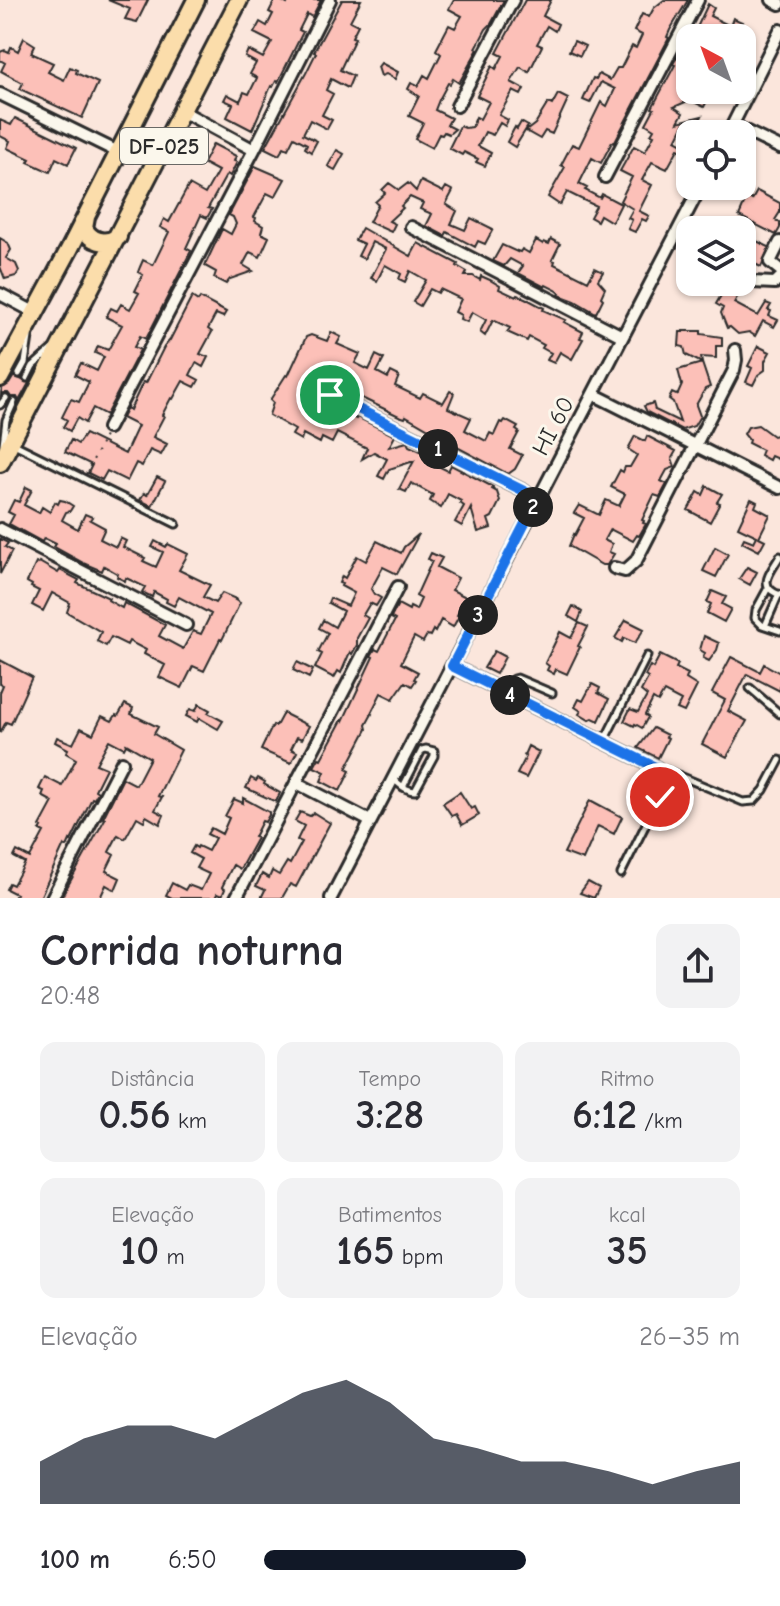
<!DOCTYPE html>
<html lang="pt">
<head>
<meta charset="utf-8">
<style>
  body { margin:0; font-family:"Comic Neue",sans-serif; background:#f2f2f3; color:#2b2b33; height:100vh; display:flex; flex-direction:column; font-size:30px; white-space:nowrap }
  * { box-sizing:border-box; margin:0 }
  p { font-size:26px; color:#7c7c81 }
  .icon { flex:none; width:44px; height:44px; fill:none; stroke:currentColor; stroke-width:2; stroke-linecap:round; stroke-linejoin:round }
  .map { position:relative; height:898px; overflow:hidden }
  .drawer { display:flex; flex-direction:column; background:#fff; flex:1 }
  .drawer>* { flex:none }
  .needle { width:52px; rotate:319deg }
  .buttons { position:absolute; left:676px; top:24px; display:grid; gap:16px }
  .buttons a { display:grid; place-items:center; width:80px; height:80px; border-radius:16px; background:#fff; box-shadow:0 2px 6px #0004; font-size:40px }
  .pin { position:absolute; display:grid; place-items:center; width:68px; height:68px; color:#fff; margin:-34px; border:4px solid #fff; border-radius:50%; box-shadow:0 2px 8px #0007 }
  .km { position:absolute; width:40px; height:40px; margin:-20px; border-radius:50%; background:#222; color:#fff; font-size:22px; line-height:40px; text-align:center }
  .round { display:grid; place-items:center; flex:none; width:84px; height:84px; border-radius:16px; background:#f2f2f3 }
  .summary { display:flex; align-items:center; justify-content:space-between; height:136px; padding:0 40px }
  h1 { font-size:44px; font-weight:800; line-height:60px }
  .metrics { display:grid; grid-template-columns:repeat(3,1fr); gap:12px; height:136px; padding:8px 40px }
  .metrics div { display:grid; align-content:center; border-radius:16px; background:#f2f2f3; text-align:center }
  .metrics b { font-size:40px; font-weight:800 }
  .metrics small { font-size:22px; font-weight:400 }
  .metrics p { font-size:22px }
  .chart { height:224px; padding:16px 40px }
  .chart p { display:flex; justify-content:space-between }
  .chart svg { width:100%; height:144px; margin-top:8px; fill:#111827; opacity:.7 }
  ul { padding:0 40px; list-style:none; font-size:26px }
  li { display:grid; grid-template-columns:128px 96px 1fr; align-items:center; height:60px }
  li i { height:20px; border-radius:10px; background:#111827 }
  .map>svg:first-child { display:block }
  .building { fill:#fcc0b8; stroke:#2b2b2b; stroke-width:2 }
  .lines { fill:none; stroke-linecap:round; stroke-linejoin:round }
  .lane-casing { stroke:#2b2b2b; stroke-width:11 }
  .street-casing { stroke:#2b2b2b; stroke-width:16 }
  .primary-casing { stroke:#2b2b2b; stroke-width:22 }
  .path { stroke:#2b2b2b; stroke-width:2; stroke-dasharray:2 6; stroke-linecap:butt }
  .lane { stroke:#fbf7ec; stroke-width:5 }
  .street { stroke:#fbf7ec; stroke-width:10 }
  .primary { stroke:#fbddab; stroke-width:16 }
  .route-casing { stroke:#fff; stroke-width:16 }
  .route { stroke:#1a73e8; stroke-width:10 }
  .labels { text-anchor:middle; stroke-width:6; stroke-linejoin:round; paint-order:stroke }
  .shield { fill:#fbf7ec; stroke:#696865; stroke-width:2 }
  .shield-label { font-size:22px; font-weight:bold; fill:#2b2b2b }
  .street-label { font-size:24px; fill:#2b2b2b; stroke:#fbf7ec }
</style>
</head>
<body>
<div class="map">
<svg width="780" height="898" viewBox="0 0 780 898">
  <rect width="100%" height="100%" fill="#fbe6dc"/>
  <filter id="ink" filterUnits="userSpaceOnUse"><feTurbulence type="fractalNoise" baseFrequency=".0125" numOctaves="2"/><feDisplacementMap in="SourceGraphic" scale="16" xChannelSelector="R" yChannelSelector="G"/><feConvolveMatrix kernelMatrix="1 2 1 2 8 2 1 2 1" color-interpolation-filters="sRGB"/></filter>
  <g filter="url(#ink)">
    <path class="building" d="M108 0H148L137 22 125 19 130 9Z
      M275 0H280L287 4 289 0H321L312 17 307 14 299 30 303 32 278 82 276 81 273 87 271 86 252 130 227 117 233 104 224 100 227 94 240 101 244 92 249 94 257 78 250 74 256 63 245 57 248 50 263 58 272 42 254 33 260 22 267 26 273 14 269 12Z
      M342 0H361L350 21 358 25 352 37 355 38 340 70 353 76 348 88 331 79 326 90 333 94 322 115 332 120 327 129 310 120 303 134 317 141 311 152 305 148 307 144 294 137 288 149 284 147 279 155 265 148 306 73 316 53 314 52Z
      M454 0H504L491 24 486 29 476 48 478 49 459 83 453 79 450 84 448 83 439 100 435 110 451 118 447 125 455 129 449 134 444 132 442 135 439 134 432 148 415 139 423 123 409 116 419 96 408 89 411 83 418 86 424 75 429 78 441 54 436 50 449 25 455 28 462 16 449 9Z
      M525 0H551L543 16 558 24 555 31 547 26 537 44 542 46 529 72 520 67 511 82 524 89 521 95 513 91 499 115 508 120 505 126 500 123 493 135 485 132 478 146 491 153 485 166 476 162 478 159 464 152 462 155 449 148 460 126 465 128 472 127 476 117 480 119 489 102 477 96 492 66 496 69 503 56 497 53Z
      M664 0H688L670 30 667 37 669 38 614 143 612 142 601 163 592 158 579 184 587 188 585 190 600 198 602 194 621 204 612 222 600 215 597 221 590 217 596 206 581 199 567 192 560 205 548 197 565 167 561 165 572 144 579 147 601 102 607 106 615 89 601 82 590 103 583 100 593 78 596 79 599 74 610 80 617 68H621L632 46 636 48 642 35 634 31 642 14 649 17 654 8Z
      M708 4 714 8 710 16 730 26 733 18 742 22 734 38H692Z
      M24 38 35 45 31 53 53 63 48 72 64 80 70 67 77 70 76 73 98 83 82 118 20 89 23 83 1 71 5 63 0 60V52L5 50 9 52 11 47 18 51Z
      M574 41 585 46 580 56 569 51Z
      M690 42V90H706L704 95 709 97 704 107 690 100 674 107 683 113 678 122 702 116 695 130 684 124 676 140 685 145 682 151 678 149 667 169 652 162 642 180 652 185 639 211 649 216 646 221 642 219 635 232 628 229 632 220 628 218 633 209 620 201 632 177 620 171 634 146 645 152 654 135 651 134 654 129 646 124 654 109 652 108 675 65 673 64 677 57 680 59Z
      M381 63 398 72 395 79 386 74 381 76 378 67Z
      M558 94 568 99 552 134 545 131 540 139 526 131 535 124 548 103 552 105Z
      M15 118 76 148 68 164 56 158 50 172 28 162 30 159 7 148 10 141 0 136V120L11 125Z
      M521 122 528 126 515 147 507 142 515 127 517 129Z
      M213 144 236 156 234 161 237 162 230 176 227 174 208 208 212 209 207 218 201 215 186 248 191 251 146 339 140 336 134 347 140 350 106 415 93 408 85 423 77 418 70 431 63 427 67 420 62 417 71 399 79 402 89 382 75 375 81 363 97 371 104 357 95 353 98 346 108 350 122 325 106 317 111 308 117 311 121 304 130 309 139 293 135 291 143 275 138 272 140 267 143 260 153 265 169 232 160 227 164 219 169 222 189 185 205 194 218 171 203 163Z
      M337 150 344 154 335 170 328 166Z
      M255 166 285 179 275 197 267 193 254 217 256 218 255 221 263 226 261 233 269 237 260 257 250 252 243 265 253 271 230 279 226 284 214 278 216 272 205 266 206 263 222 229 231 234 236 224 233 217 229 215Z
      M421 181 443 192 446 187 453 191 446 204 457 211 451 224 465 230 471 218 493 229 485 244 478 241 475 247 447 232 445 236 426 226 432 214 420 209 423 203 410 197 401 206 403 208 389 221 395 224 391 232 369 222 378 205 375 202 385 193 382 190 389 183 399 190 408 183 416 191Z
      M757 191 780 203V212L775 220 780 223V228L776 235 739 216 747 197 752 200Z
      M362 228 411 256 418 243 458 264 457 266 467 272 465 276H473L480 280 481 276 490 280 500 286 499 289 516 297 517 295 525 298 544 308 543 310 566 320 564 322 583 332 580 338 583 339 572 359 560 352 554 363 547 360 551 353 542 348 544 345 529 337 527 341 507 332 510 328 493 320 485 336 480 332 486 320 472 312 467 322 460 319 461 315 455 312 461 299 440 289 438 293 430 289 420 306 413 302 426 280 410 271 405 282 399 279 401 274 385 265 377 281 371 278 386 249 372 242 364 259 358 256 364 244 355 240Z
      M742 234 769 247 761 267 755 264 745 278 744 284 734 303 758 316 766 303 771 305 768 310 771 311 769 316 778 320 774 327 763 321 755 336 749 332 738 334 730 327 727 328 721 313 723 308 716 304 723 292 720 290 725 282H742Z
      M0 238 8 243 11 250 6 258 16 264 19 271 16 276 5 279 1 269 0 271Z
      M551 239 560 244 552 260 555 261 554 264 588 281 595 268 603 272 598 280 605 288 601 297 603 299 596 313 575 301 559 295 560 293 556 290 546 285 545 287 518 273 523 266 510 259 504 266 493 261 502 245 517 252V251L520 252 522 249 529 253 536 240 543 244 544 242 549 244Z
      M192 297 198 301 200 298 226 312 223 317 216 314 208 329 212 332 200 354 208 357 203 367 196 363 190 375 199 380 195 387 183 381 173 399 171 398 162 415 164 416 153 437 167 444 161 455 150 450 142 466 136 463 127 481 107 471 102 480 88 473 92 465 65 452 71 440 78 444 85 434 125 454 138 426 122 418 127 408 130 410 143 382 146 383 164 347 170 340Z
      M683 331H701V334L722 337V346H716V358L701 357 702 363 686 355 684 347 679 346 680 332H683Z
      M331 332 341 337 337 344 360 354 355 363 369 370 376 355 384 359 377 372 388 378 391 372 399 376 395 386 420 398 423 393 443 403 450 391 454 393 448 408 471 418 465 430 486 441 490 433 494 435 500 422 503 423 505 420 518 427 516 430 519 432 510 449 522 455 521 458 515 469 508 474 436 436 437 434 406 416 405 418 399 416 341 388 348 374 325 362 315 382 310 379 304 391 308 393 303 402 329 415 334 406 342 410 341 412 356 419 357 417 395 436 389 447 407 442 409 446 439 459 436 465 448 471 451 465 493 487 492 489 497 492 500 501 492 517 488 519 491 528 478 532 471 508 462 526 455 522 464 506 460 503 461 501 448 494 441 508 430 501 433 495 411 483 406 492 399 489 414 461 389 469 384 479 378 476 387 459 374 452 362 459 367 448 337 433 332 443 322 438 320 443 303 434 301 440 292 435 295 430 269 415 273 403 270 400 286 375 288 376 306 337 311 335 327 341Z
      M758 346 770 352 765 361V370L758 375 753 385 746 382 752 368 748 366Z
      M702 363 710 387 705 389 696 405 700 416 694 426 682 430 647 412 644 406 653 403 655 410 680 422 673 402 669 399 672 393 676 395 678 394 682 385 678 370Z
      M14 376 29 383 19 401 17 397H11L8 393H3L0 397 2 388 9 384Z
      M758 425 773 436 780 434V460L771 456 769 460 760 455 762 450 748 443 749 440 744 434 748 427Z
      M635 436 645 441 647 436 676 451 672 458 675 467 667 470 661 481 667 484 660 497 654 495 642 520 644 521 643 523 646 524 639 536 637 535 633 541 610 529 604 540 612 544 609 552 614 554 607 565H602L569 546 574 534 575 535 584 518 574 513 579 505 599 515 606 500 619 506 625 494 611 487 620 470 623 472 625 467H630L637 455 628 449Z
      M157 477 165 481 152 506 140 500 144 493 147 495Z
      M707 486 722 494 717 502 720 503 710 522 688 510 698 492 703 495Z
      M26 487 32 490 24 505 39 513 42 507 50 512 55 502 58 504 60 500 65 501 73 506 70 511 66 512 62 520 78 529 85 514 92 517 90 520 105 528 100 539 116 547 120 538 126 541 123 547 145 558 143 561 156 567 163 552 152 547 155 541 166 547 168 544 188 554 179 570 210 585 203 597 215 603 222 593 236 599 235 600 240 603 222 640 220 639 204 671 193 666 182 688 159 677 165 665 144 654 146 650 129 641 127 645 111 637 106 646 97 641 101 632 67 612 70 603 52 593 43 611 32 605 39 591 31 587 32 585 27 582 36 563 38 564 39 562 58 573 60 570 79 580 77 583 109 598 108 600 122 608 124 603 165 625 159 636 183 649 193 631 201 634 211 614 179 597 174 606 166 602 167 599 154 592 152 597 142 592 145 587 126 578 125 581 117 577 118 574 104 566 102 571 83 563 54 547 56 544 44 538 42 542 9 524 14 515 8 512 14 500 19 502Z
      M751 499 757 502 755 507 770 515 759 537 765 540 759 551 742 542 744 538 754 542 757 536 738 527Z
      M419 534 397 574 383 567 371 589 374 594 381 598 376 606 370 603 363 615 368 618 357 638V645L352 654 350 652 341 673 338 671 334 678 315 668 322 654 318 652 328 633 319 628 323 620 335 627 343 611 328 603 330 598 348 606 354 593 341 586 342 584 339 583 342 576 345 578 357 556 366 561 377 541 401 553 404 547Z
      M0 539 8 543 5 547 12 551 0 574Z
      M715 547 728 554 716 577 703 571Z
      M431 553 442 558 437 567 458 578 452 590 466 597 457 615 459 616 453 627 441 620 435 632 433 630 430 636 427 635 423 642 414 637 401 663 418 672 414 679 416 680 412 686 405 682 393 699 381 693 371 713 372 714 366 725 367 729 346 769 350 771 340 791 321 781 325 772 314 767 319 758 321 759 342 720 343 721 373 657 371 656 375 649 379 651 395 620 391 618 398 604 409 610 410 607 416 610 421 599 416 596 432 561 428 559Z
      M747 567 757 572 750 585 739 579Z
      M712 591 726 597 722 604 731 609 724 622 707 613 711 604 707 602Z
      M573 606 582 612 578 622 568 616Z
      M626 620 644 629 635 643 624 638 622 642 615 638Z
      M579 623 588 627 578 646 580 647 567 674 556 669 554 674 547 670 549 666 545 663 560 632 571 638Z
      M704 636 719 643 717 650 709 661 703 658 705 653 700 650Z
      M494 651 505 657 496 674 484 668Z
      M660 655 678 664 676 668 688 674 686 679 697 686 684 712 677 709 681 701 664 692 658 702 653 699 645 715 648 717 642 728 635 724 634 726 624 721 630 709 638 712 647 696 641 691 648 678 645 676 650 666 653 668Z
      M731 657 760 672 764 664 780 673V691L747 674 728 711 747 721 727 757 702 744 725 700 712 693Z
      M0 660 32 677 11 724 6 722 0 733V692L3 685 0 684Z
      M297 662 313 670 309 678 293 670Z
      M592 684 600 688 598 693 609 699 599 721 593 718 589 720 579 714 581 711 575 707 579 699 583 701Z
      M125 704 133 708 131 714 158 727 154 734 181 750 158 796 162 797 155 810 164 815 160 824 146 816 144 821 137 817 125 839 118 835 109 852 114 855 106 871 120 878 115 890 106 885 100 898H61L105 819 103 818 123 778 136 785 150 758 126 744 124 748 109 740 96 764 106 768 95 790 98 792 94 799 92 798 71 841 70 840 67 847 64 845 40 898H14L16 894 6 889 9 883 13 885 25 863 14 857 17 851 30 858 44 832 40 830 42 827 40 826 53 802 42 796 44 791 39 789 45 777 62 786 76 759 66 753 68 749 55 742 57 737 73 744 81 728 93 734 102 716 112 721 116 715 118 716Z
      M199 704 210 710 208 713 223 721 218 729 199 718 197 722 186 716 190 709 195 711Z
      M283 713 309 726 302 739 297 737 291 749 297 752 291 763 261 750 273 725 276 726Z
      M653 728 667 735 666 737 668 738 658 758 638 748Z
      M528 746 539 752 526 778 517 774 526 757 524 755Z
      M251 778 256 781 258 778 265 782 264 784 280 793 276 802 246 788Z
      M460 792 471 809 475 807 479 815 462 825 456 814 452 816 443 803Z
      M243 798 269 812V815L265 822 262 821 254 837 257 838 240 869 233 865 222 887 225 889 222 896 217 894 215 898H172L166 895 172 883 185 890 188 885 201 890 209 874 196 868 201 859 190 853 194 846 197 848 198 846 208 851 215 838 207 834 211 828 222 834 229 818 225 816 234 799 243 803Z
      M590 800 622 817 614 834 598 826 583 860 564 853Z
      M300 812 310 816 314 813 330 823 296 887 290 884 282 898H261L265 890 256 886 262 874 269 878 272 871 279 875 287 862 290 864 302 842 297 840 304 826 295 821Z
      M588 882 599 888 594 898 580 893Z"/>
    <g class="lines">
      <g class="lane-casing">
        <path id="lane" d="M19 374 25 363 29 337
          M27 378 33 366 52 349
          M0 405 6 398
          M12 443 176 524
          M3 444 6 420 14 402
          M780 556C771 572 756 586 780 595
          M768 588 756 610 755 618 762 625 780 631
          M765 626 779 594
          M750 688 780 714
          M506 691 513 679 517 678 552 693
          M604 741 647 656
          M658 769 668 771 743 802 754 801 764 790 780 760
          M393 779C401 785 406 791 415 791L434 756V751L426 749 422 750 403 787
          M621 874 664 788V782L657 769"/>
      </g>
      <g class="street-casing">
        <path id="street" d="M772 0 780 4
          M0 94 118 152
          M457 106 513 0
          M182 111 254 150
          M733 125 780 148
          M728 134 780 30
          M605 177 698 0
          M411 227 622 336
          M780 242 770 262 780 270
          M752 282 775 283 780 278
          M0 294 34 312
          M593 394 780 488
          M330 395 538 498
          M108 428 254 150 330 0
          M0 529 186 625
          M614 568 625 571 636 561 734 370 736 360 735 350
          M452 666 657 768
          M297 783 370 821
          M52 898 122 762
          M236 898 398 587
          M331 898 701 186"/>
      </g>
      <g class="primary-casing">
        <path id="primary" d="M86 217 84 228C91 242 105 245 118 237
          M0 378 70 248 196 0
          M0 463 239 0"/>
      </g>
      <path class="path" d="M86 474 105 436"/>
      <use href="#lane" class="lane"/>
      <use href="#street" class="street"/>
      <use href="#primary" class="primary"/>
    </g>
  </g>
  <g class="lines" filter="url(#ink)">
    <g class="route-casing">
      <path id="route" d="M330 395 538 498 452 666 657 768C663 780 665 785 660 797"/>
    </g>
    <use href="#route" class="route"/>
  </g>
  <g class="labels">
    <rect class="shield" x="120" y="128" width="88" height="36" rx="6"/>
    <g class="shield-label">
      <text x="164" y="154">DF-025</text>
    </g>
    <g class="street-label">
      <text transform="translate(553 426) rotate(-62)" y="8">HI 60</text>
    </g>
  </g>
</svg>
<div class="buttons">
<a><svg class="needle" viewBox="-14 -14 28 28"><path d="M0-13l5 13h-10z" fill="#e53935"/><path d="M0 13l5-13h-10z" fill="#7c7c81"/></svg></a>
<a><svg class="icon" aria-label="locate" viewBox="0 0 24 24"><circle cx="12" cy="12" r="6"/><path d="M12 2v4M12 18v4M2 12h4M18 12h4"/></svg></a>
<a><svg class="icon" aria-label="layers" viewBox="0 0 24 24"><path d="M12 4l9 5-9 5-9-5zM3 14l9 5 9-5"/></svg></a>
</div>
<div class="pin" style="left:330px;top:395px;background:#1e9e55"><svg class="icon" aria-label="arrive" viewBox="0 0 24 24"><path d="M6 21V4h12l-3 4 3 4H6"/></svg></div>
<div class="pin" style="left:660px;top:797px;background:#d93025"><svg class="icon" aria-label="check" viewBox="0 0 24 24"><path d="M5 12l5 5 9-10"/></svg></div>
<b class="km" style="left:438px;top:449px">1</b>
<b class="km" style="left:533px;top:507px">2</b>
<b class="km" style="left:478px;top:615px">3</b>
<b class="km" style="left:510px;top:695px">4</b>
</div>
<section class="drawer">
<div class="summary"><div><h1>Corrida noturna</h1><p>20:48</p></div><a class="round"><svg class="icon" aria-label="share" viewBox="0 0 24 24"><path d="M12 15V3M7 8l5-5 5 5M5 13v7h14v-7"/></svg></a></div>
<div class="metrics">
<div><p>Distância</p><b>0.56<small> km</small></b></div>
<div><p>Tempo</p><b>3:28</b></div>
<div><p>Ritmo</p><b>6:12<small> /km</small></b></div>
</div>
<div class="metrics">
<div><p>Elevação</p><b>10<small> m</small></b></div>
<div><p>Batimentos</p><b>165<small> bpm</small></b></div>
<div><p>kcal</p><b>35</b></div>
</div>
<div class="chart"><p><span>Elevação</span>26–35 m</p>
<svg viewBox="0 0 160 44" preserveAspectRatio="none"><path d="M0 44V31L10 24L20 20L30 20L40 24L50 17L60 10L70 6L80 13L90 24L100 27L110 31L120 31L130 34L140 38L150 34L160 31V44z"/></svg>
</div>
<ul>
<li><b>100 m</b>6:50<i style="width:55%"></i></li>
</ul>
</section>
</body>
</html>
